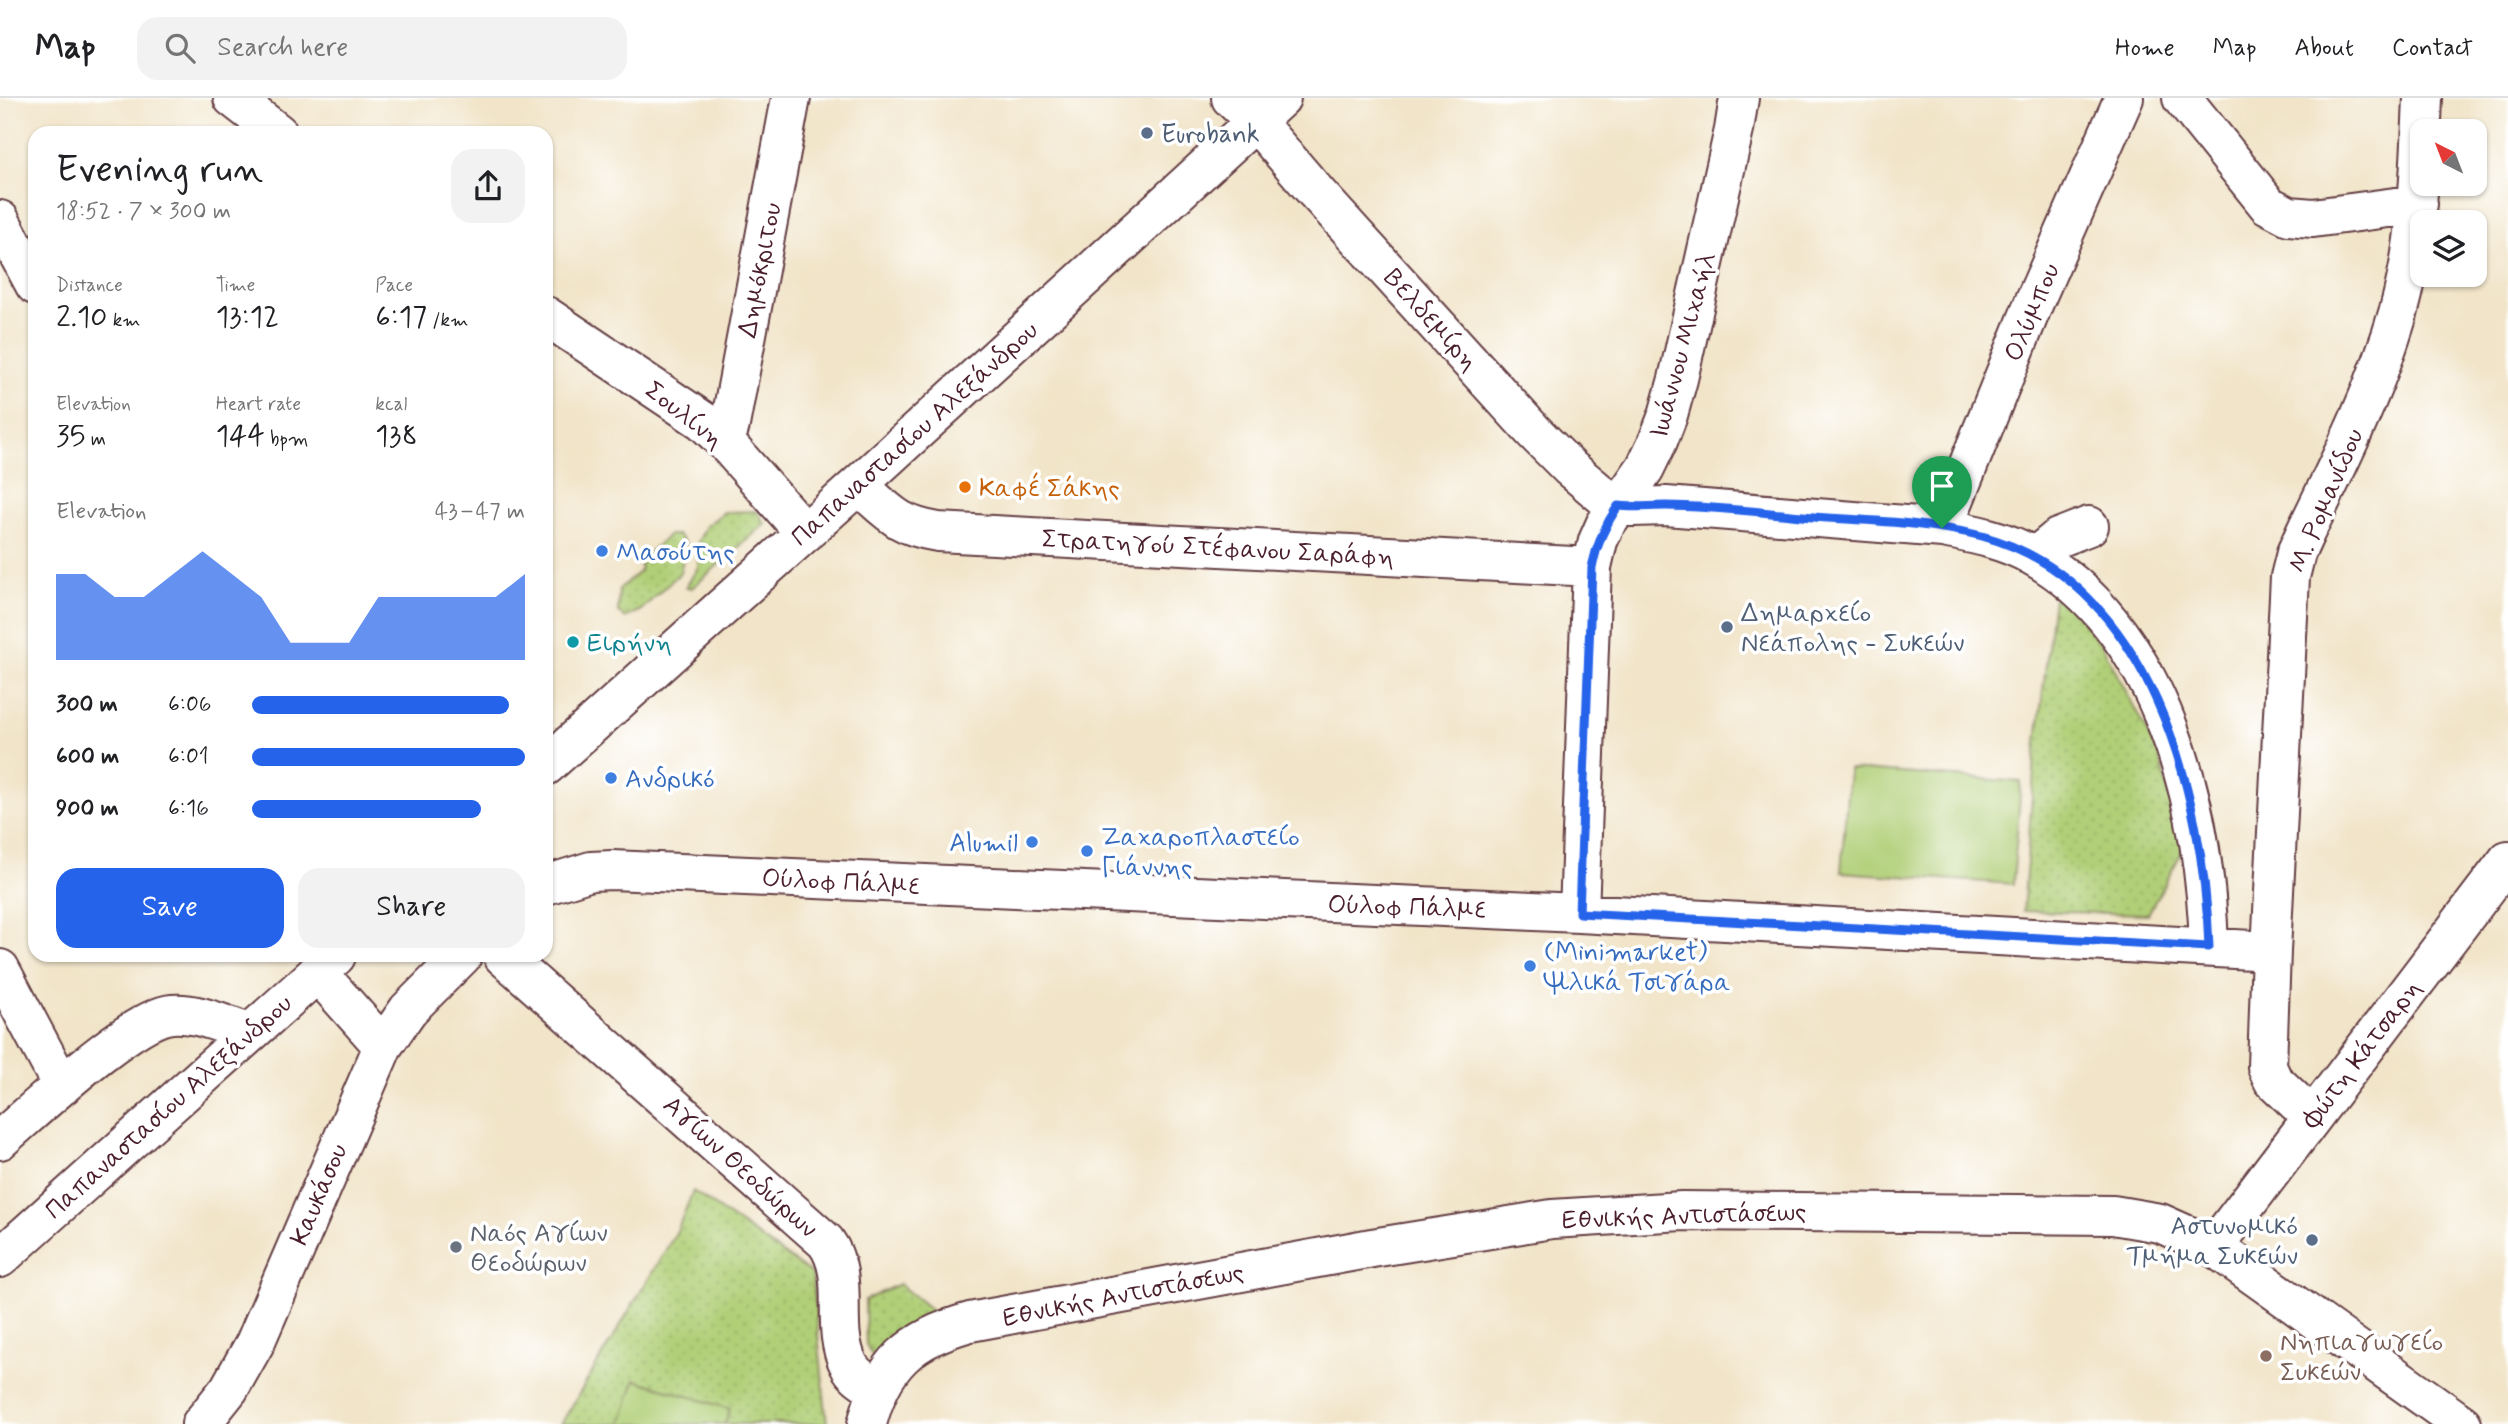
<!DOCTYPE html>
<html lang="en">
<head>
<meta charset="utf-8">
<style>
  body { margin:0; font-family:Mynerve,sans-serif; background:#f2f2f2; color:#202124; height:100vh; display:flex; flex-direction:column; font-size:26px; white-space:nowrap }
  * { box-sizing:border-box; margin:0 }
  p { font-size:23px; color:#757577 }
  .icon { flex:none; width:38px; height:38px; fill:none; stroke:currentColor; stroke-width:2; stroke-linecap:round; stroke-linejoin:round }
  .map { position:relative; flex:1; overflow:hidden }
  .sheet { position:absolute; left:28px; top:28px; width:525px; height:836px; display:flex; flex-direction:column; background:#fff; border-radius:21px; box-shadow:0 2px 5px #0004 }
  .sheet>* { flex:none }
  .needle { width:46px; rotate:318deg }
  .controls { position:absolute; left:2410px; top:21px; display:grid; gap:14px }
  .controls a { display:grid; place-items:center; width:77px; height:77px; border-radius:14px; background:#fff; box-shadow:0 2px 5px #0004; font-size:35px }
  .pin { position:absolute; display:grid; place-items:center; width:60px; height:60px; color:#fff; margin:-72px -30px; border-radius:50% 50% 50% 0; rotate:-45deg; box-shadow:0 0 7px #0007 }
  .pin .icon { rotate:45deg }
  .round { display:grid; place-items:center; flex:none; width:74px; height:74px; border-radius:21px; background:#f2f2f2 }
  .overview { display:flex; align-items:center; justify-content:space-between; height:119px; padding:0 28px }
  h1 { font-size:38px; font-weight:600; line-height:52px }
  .stats { display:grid; grid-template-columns:repeat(3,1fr); gap:10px; height:119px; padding:7px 28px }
  .stats div { display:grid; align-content:center }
  .stats b { font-size:30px; font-weight:600 }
  .stats small { font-size:19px; font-weight:400 }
  .stats p { font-size:19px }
  .chart { height:196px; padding:14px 28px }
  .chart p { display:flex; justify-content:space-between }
  .chart svg { width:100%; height:126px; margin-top:7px; fill:#2563eb; opacity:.7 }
  .cta { display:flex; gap:14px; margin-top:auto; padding:14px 28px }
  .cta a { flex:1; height:80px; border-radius:21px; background:#2563eb; color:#fff; font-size:28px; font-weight:600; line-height:80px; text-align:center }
  .cta a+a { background:#f2f2f2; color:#202124 }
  ul { padding:0 28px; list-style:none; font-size:23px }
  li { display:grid; grid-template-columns:112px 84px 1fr; align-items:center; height:52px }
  li i { height:18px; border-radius:9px; background:#2563eb }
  header { display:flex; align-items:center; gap:42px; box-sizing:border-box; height:98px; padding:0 35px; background:#fff; border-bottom:2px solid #e0e0e0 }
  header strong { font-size:33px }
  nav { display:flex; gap:38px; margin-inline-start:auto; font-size:24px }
  .search { width:490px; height:63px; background:#f2f2f2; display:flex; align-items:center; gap:18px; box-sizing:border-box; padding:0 24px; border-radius:21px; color:#757577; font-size:26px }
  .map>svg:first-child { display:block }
  .grass { fill:url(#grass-dots); stroke:#7d7751; stroke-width:2 }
  .pitch { fill:#b0cf77; stroke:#7d7751; stroke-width:2 }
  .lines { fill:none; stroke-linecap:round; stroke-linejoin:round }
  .minor-casing { stroke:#633d43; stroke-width:42 }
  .minor { stroke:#fff; stroke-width:38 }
  .route-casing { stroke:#fff; stroke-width:14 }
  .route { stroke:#2563eb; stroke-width:9 }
  .service-dot { fill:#5c6f8a; stroke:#fff; stroke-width:2.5 }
  .food-dot { fill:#e8710a; stroke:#fff; stroke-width:2.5 }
  .shop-dot { fill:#3f7fe0; stroke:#fff; stroke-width:2.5 }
  .culture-dot { fill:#0f9aa8; stroke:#fff; stroke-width:2.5 }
  .worship-dot { fill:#6b7280; stroke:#fff; stroke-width:2.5 }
  .education-dot { fill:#8d6e63; stroke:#fff; stroke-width:2.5 }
  .labels { text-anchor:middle; stroke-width:7; stroke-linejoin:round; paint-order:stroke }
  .service-label { font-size:26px; fill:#4e5e75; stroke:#fff; text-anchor:start }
  .street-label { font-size:26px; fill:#4a1f2b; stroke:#fff }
  .food-label { font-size:26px; fill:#c56008; stroke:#fff; text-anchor:start }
  .shop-label { font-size:26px; fill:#366cbe; stroke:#fff; text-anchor:start }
  .culture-label { font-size:26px; fill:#0d838f; stroke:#fff; text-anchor:start }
  .worship-label { font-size:26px; fill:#5b616d; stroke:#fff; text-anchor:start }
  .education-label { font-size:26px; fill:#785e54; stroke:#fff; text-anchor:start }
</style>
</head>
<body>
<header>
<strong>Map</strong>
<div class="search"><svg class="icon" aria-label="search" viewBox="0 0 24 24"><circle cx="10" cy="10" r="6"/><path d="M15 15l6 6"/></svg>Search here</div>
<nav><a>Home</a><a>Map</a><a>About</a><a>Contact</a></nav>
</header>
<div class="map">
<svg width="2508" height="1326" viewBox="0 0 2508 1326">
  <defs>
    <pattern id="grass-dots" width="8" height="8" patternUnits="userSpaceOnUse" patternTransform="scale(1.75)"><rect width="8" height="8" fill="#b0cf77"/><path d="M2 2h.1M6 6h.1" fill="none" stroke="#99b167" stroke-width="1.8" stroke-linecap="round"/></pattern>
  </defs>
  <rect width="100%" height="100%" fill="#fff"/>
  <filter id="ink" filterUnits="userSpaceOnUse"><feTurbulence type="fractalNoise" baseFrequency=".0143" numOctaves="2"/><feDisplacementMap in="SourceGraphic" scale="14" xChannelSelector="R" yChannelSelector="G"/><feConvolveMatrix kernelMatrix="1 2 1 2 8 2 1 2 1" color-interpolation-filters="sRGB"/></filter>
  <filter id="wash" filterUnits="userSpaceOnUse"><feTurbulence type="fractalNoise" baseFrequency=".00686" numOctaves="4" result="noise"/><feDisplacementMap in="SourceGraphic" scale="28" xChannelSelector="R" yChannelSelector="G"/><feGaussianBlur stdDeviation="1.57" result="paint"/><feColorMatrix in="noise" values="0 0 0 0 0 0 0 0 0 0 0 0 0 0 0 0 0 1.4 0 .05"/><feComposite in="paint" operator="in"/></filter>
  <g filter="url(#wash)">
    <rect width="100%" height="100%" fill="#f1e4c8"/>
    <path class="grass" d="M757 413 765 426 692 490 686 489 698 469V444L706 428 724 414Z
      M669 437H678L686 446 680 475 641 512 625 520 618 514 619 491 640 473 641 462Z
      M2055 491 2102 547 2159 657 2183 752 2148 816 2023 813 2035 660Z
      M693 1093 812 1176 827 1326H561L676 1135Z
      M899 1186 941 1220 875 1263 866 1246 865 1202Z"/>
    <path class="pitch" d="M1849 671 2021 684 2013 786 1841 774Z
      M635 1282 730 1311 725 1326H621Z"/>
  </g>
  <g filter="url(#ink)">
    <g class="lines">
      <g class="minor-casing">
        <path id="minor" d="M233 0 278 35
          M1231 0 1255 23 1316 94 1534 334 1570 370 1614 407 1633 409 1666 408 1943 430C1974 436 2005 442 2033 458 2163 531 2205 712 2209 849
          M2182 0 2268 107 2289 118 2313 120 2418 106
          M0 122 35 187
          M546 218 703 323 725 344 805 435
          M725 344 730 327 791 0
          M858 387C889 414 896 427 938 434L1592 469
          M1943 430 2035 202 2124 0
          M2035 459 2058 440 2089 428
          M546 668 858 387 1281 0
          M546 787 591 773 612 772 1579 815 2271 853
          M1579 815 1592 469 1598 443 1605 427 1645 370 1658 343 1668 317 1678 281 1734 32 1739 0
          M503 858 826 1144C852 1180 829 1228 849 1267 855 1279 868 1285 878 1292
          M0 871 62 988
          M317 874 383 948
          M2312 1019 2273 982 2267 969 2271 853 2290 479 2296 455 2306 433C2341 361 2377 289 2399 212 2418 143 2420 71 2423 0
          M0 1042C34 1013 132 919 172 916 198 914 224 927 249 935
          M2214 1149 2508 762
          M0 1160 336 858
          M201 1326 229 1291 255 1245 383 948 408 912 462 858
          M867 1326C882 1266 911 1240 970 1224L1372 1150 1552 1121 1682 1113 2113 1117 2160 1125 2214 1149 2462 1326"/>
      </g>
      <use href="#minor" class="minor"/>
    </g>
  </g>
  <g class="lines" filter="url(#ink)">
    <g class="route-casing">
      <path id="route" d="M1618 408C1634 410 1650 408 1666 408 1715 408 1765 415 1814 419 1869 423 1927 424 1982 438 2151 483 2204 697 2209 849L1579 815 1592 469C1597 445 1605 427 1618 408Z"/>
    </g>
    <use href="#route" class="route"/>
  </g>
  <g class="service-dot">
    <circle cx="1147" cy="35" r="7"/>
    <circle cx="1727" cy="529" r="7"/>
    <circle cx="2312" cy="1142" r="7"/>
  </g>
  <circle class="food-dot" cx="965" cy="389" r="7"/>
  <g class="shop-dot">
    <circle cx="602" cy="453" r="7"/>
    <circle cx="611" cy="680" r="7"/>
    <circle cx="1032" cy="744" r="7"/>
    <circle cx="1087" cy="753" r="7"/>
    <circle cx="1530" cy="868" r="7"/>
  </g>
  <circle class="culture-dot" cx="573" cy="544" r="7"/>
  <circle class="worship-dot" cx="456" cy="1149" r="7"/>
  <circle class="education-dot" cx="2266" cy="1258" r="7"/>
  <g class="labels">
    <g class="service-label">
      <text x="1161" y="44">Eurobank</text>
      <text x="1741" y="523">Δημαρχείο<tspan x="1741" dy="30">Νεάπολης - Συκεών</tspan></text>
      <text x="2298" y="1136" text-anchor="end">Αστυνομικό<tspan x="2298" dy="30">Τμήμα Συκεών</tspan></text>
    </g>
    <g class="street-label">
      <text transform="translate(759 172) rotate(-79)" y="9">Δημόκριτου</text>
      <text transform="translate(2031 214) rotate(-67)" y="9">Ολύμπου</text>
      <text transform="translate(1432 221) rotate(48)" y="9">Βελδεμίρη</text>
      <text transform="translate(1682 247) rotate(-75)" y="9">Ιωάννου Μιχαήλ</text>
      <text transform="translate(685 316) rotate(38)" y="9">Σουλίνη</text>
      <text transform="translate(914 335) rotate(-42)" y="9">Παπαναστασίου Αλεξάνδρου</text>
      <text transform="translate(2325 402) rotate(-67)" y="9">Μ. Ρομανίδου</text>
      <text transform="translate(1218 449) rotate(3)" y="9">Στρατηγού Στέφανου Σαράφη</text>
      <text transform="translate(841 783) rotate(3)" y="9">Ούλοφ Πάλμε</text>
      <text transform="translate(1407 808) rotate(2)" y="9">Ούλοφ Πάλμε</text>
      <text transform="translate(2361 955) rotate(-53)" y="9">Φώτη Κάτσαρη</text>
      <text transform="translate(168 1008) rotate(-42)" y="9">Παπαναστασίου Αλεξάνδρου</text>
      <text transform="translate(741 1068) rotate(42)" y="9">Αγίων Θεοδώρων</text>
      <text transform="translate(318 1096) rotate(-67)" y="9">Καυκάσου</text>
      <text transform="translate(1684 1117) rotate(-2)" y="9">Εθνικής Αντιστάσεως</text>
      <text transform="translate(1123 1196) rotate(-11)" y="9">Εθνικής Αντιστάσεως</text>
    </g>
    <g class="food-label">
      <text x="979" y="398">Καφέ Σάκης</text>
    </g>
    <g class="shop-label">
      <text x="616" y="462">Μασούτης</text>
      <text x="625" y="689">Ανδρικό</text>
      <text x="1101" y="747">Ζαχαροπλαστείο<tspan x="1101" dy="30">Γιάννης</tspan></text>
      <text x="1018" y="753" text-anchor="end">Alumil</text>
      <text x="1544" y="862">(Minimarket)<tspan x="1544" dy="30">Ψιλικά Τσιγάρα</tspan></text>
    </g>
    <g class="culture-label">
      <text x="587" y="553">Ειρήνη</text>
    </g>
    <g class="worship-label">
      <text x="470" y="1143">Ναός Αγίων<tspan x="470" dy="30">Θεοδώρων</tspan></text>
    </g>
    <g class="education-label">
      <text x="2280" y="1252">Νηπιαγωγείο<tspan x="2280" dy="30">Συκεών</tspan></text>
    </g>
  </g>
</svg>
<div class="controls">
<a><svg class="needle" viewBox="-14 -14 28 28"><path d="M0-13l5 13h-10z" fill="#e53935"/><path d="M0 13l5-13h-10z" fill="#757577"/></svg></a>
<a><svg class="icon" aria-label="layers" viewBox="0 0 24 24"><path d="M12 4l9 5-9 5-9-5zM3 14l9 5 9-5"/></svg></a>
</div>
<div class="pin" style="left:1942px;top:430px;background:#1e9e55"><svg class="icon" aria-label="arrive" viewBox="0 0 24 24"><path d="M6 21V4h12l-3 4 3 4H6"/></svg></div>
<section class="sheet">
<div class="overview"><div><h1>Evening run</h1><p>18:52 · 7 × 300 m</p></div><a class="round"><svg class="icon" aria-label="share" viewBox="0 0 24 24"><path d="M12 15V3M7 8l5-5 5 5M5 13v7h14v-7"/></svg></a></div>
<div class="stats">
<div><p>Distance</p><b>2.10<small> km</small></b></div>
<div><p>Time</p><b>13:12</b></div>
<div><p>Pace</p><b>6:17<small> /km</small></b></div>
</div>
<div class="stats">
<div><p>Elevation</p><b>35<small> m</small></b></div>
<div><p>Heart rate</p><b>144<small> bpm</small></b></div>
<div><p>kcal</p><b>138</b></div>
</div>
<div class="chart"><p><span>Elevation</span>43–47 m</p>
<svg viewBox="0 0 160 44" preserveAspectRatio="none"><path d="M0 44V14L10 14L20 22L30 22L40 14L50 6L60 14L70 22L80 38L90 38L100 38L110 22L120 22L130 22L140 22L150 22L160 14V44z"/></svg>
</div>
<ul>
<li><b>300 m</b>6:06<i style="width:94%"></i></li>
<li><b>600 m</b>6:01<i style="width:100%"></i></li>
<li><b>900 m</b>6:16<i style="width:84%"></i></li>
</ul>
<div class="cta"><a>Save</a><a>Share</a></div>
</section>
</div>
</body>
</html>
